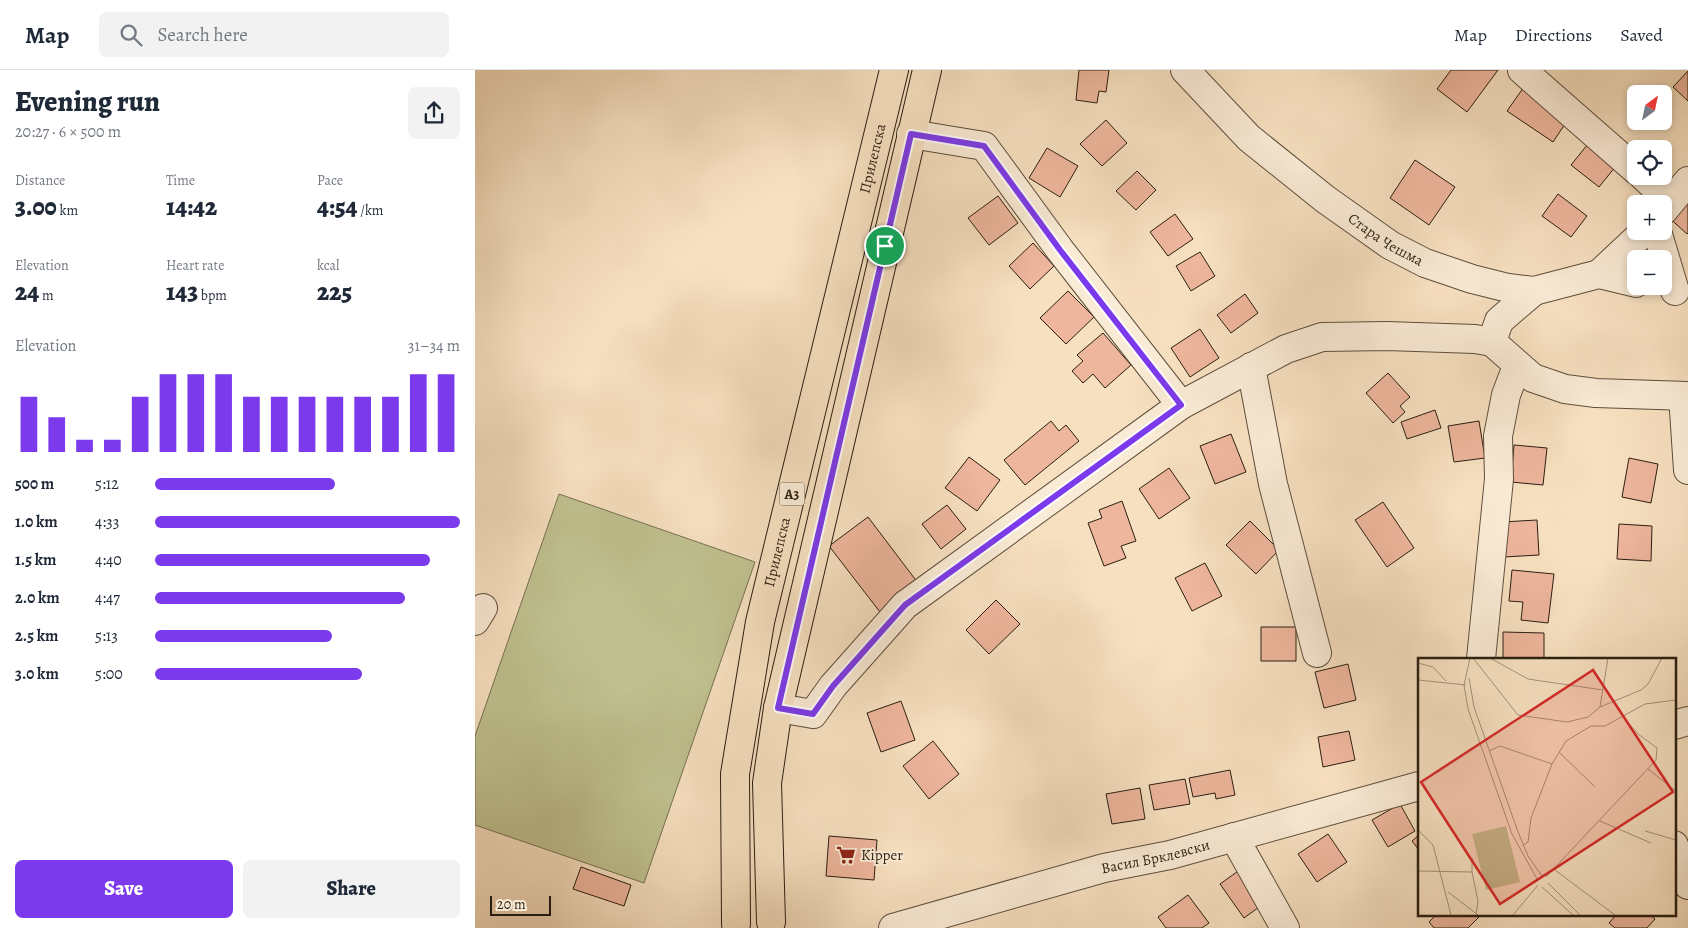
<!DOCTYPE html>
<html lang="en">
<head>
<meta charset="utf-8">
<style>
  body { margin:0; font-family:Alegreya,serif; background:#f2f2f3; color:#1f2937; height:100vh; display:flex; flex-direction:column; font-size:19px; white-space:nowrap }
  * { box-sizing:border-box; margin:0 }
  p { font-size:16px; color:#747a83 }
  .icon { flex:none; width:28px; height:28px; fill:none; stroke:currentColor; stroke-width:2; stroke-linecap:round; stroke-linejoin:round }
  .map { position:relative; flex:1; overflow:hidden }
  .panel { display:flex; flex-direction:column; background:#fff; width:475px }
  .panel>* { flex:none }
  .needle { width:32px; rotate:33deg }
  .controls { position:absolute; left:1152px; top:15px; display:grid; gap:10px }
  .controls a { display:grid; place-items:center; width:45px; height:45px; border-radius:8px; background:#fff; box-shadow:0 2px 8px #0003; font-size:25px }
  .scale { position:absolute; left:15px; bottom:12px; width:61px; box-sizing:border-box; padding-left:5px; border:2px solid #2a1e10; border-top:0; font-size:14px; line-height:18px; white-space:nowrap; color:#2a1e10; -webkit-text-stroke:4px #faebd6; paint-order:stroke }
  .pin { position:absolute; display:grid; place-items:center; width:42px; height:42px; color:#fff; margin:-21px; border:2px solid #fff; border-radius:50%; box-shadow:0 1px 5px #0007 }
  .round { display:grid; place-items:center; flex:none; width:52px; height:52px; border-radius:8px; background:#f2f2f3 }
  .summary { display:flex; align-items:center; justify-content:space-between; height:85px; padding:0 15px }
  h1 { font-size:28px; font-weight:800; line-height:38px }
  .stats { display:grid; grid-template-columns:repeat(3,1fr); gap:8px; height:85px; padding:5px 15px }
  .stats div { display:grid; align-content:center }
  .stats b { font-size:25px; font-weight:800 }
  .stats small { font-size:14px; font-weight:400 }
  .stats p { font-size:14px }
  .chart { height:140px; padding:10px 15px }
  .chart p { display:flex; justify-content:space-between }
  .chart svg { width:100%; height:90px; margin-top:5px; stroke:#7c3aed; stroke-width:6 }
  .action { display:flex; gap:10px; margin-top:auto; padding:10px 15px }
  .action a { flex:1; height:58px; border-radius:8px; background:#7c3aed; color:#fff; font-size:20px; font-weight:800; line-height:58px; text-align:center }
  .action a+a { background:#f2f2f3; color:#1f2937 }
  ul { padding:0 15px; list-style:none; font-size:16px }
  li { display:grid; grid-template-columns:80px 60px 1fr; align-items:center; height:38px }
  li i { height:12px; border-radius:6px; background:#7c3aed }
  header { display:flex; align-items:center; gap:30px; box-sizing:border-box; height:70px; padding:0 25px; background:#fff; border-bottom:1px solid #e0e1e3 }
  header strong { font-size:24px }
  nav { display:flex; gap:28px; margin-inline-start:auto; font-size:18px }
  .search { width:350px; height:45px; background:#f2f2f3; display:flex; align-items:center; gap:12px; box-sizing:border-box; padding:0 18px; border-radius:8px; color:#747a83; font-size:19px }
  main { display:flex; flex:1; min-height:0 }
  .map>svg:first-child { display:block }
  .pitch { fill:#c0c190; stroke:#757050 }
  .building { fill:#eeb69d; stroke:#2a1e10 }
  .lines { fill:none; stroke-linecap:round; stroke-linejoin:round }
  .minor-casing { stroke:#5d4e3c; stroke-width:30 }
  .major-casing { stroke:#2a1e10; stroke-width:30 }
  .minor { stroke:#faebd6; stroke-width:28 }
  .major { stroke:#f7e0c0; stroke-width:28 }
  .route-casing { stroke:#fff; stroke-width:10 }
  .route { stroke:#7c3aed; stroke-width:6 }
  .labels { text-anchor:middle; stroke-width:4; stroke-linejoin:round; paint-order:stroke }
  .shield { fill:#faebd6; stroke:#685c4b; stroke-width:1 }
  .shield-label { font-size:14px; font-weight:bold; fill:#2a1e10 }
  .street-label { font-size:15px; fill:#2a1e10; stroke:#faebd6 }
  .poi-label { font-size:15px; fill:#2a1e10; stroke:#faebd6; text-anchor:start }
  .inset-road { fill:none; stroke:#a5927a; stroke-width:1 }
  .view { fill:#d62828; fill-opacity:0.15; stroke:#d62828; stroke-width:2.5 }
  .inset-edge { fill:none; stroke:#2a1e10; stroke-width:2.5 }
</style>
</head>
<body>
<header>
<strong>Map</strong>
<div class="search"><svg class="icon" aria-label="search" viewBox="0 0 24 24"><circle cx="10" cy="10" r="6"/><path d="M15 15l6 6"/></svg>Search here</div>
<nav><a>Map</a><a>Directions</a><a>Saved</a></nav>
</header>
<main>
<section class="panel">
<div class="summary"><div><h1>Evening run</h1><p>20:27 · 6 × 500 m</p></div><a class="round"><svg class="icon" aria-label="share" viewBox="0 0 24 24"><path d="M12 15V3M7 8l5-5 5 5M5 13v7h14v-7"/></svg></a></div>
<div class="stats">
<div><p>Distance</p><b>3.00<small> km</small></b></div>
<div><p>Time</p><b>14:42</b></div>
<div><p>Pace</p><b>4:54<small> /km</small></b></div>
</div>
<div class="stats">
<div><p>Elevation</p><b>24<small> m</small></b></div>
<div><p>Heart rate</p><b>143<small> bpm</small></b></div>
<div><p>kcal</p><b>225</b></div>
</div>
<div class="chart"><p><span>Elevation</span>31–34 m</p>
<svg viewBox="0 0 160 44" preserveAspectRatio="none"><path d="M5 44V17M15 44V27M25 44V38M35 44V38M45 44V17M55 44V6M65 44V6M75 44V6M85 44V17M95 44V17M105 44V17M115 44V17M125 44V17M135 44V17M145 44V6M155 44V6"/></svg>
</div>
<ul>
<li><b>500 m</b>5:12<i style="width:59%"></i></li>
<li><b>1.0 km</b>4:33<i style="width:100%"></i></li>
<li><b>1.5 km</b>4:40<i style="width:90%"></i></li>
<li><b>2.0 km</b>4:47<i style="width:82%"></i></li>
<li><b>2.5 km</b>5:13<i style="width:58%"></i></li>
<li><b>3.0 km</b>5:00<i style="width:68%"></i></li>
</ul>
<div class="action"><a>Save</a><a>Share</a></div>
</section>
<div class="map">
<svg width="1213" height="858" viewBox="0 0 1213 858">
  <rect width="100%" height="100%" fill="#f7e0c0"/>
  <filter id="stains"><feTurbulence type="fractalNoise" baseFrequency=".004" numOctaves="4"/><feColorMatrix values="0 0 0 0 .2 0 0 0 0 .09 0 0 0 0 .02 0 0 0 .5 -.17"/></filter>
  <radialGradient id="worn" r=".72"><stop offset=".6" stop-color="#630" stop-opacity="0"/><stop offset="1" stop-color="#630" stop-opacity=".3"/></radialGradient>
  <path class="pitch" d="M84 424 280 492 169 813 0 755V666Z"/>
  <path class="building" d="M604 0H634L631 22 624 21 622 33 601 30Z
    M976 0H1023L992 42 962 19Z
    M1213 1V31L1198 17Z
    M1051 14 1096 45 1078 72 1032 41Z
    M631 50 652 73 627 96 605 74Z
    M1117 69 1145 91 1124 117 1096 95Z
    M572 78 603 96 585 127 554 108Z
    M940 90 980 117 954 155 915 128Z
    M662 101 681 120 661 140 641 121Z
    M1083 124 1112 146 1096 167 1067 146Z
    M1213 124V163L1212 164 1190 144Z
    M523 126 543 153 514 175 493 148Z
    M700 144 718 169 693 186 675 162Z
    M558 173 579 196 555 219 534 196Z
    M725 182 740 206 716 221 701 196Z
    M593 221 619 247 591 274 565 248Z
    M770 224 783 243 756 263 742 245Z
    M725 259 744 288 715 307 696 278Z
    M628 263 656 295 630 318 618 304 608 313 597 301 608 291 602 285Z
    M913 303 935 327 925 336 930 342 918 353 891 323Z
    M960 340 966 358 932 369 926 352Z
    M576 351 584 361 591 355 604 371 550 415 529 390Z
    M1004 351 1010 388 979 392 973 356Z
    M756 364 771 402 740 414 725 376Z
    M1039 375 1072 378 1068 415 1036 412Z
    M494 387 525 410 502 441 470 418Z
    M1154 388 1183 394 1176 433 1147 427Z
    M694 398 715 428 684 449 664 419Z
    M647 431 661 471 646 476 651 488 629 496 613 453 627 448 624 440Z
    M908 432 939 478 912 497 880 450Z
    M472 435 491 459 466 479 447 454Z
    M393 447 443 513 405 542 354 476Z
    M1062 450 1064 485 1029 487 1027 452Z
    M775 451 804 480 781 504 751 475Z
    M1144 454 1177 456 1176 491 1142 489Z
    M730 493 747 526 717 541 700 508Z
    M1037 500 1079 504 1073 553 1046 550 1048 532 1034 531Z
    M521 530 545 554 514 584 491 560Z
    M786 557H821V591H786Z
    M1028 562 1069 563V589H1028Z
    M873 594 881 630 849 638 840 602Z
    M426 631 440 670 406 682 392 643Z
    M874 661 880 690 848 697 843 667Z
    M458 671 484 704 454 729 428 696Z
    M755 700 760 725 741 729 740 723 718 727 714 708Z
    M710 709 715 734 679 740 674 715Z
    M665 718 670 749 637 754 631 724Z
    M925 734 940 761 913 777 897 750Z
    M853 764 872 792 842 812 823 784Z
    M944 765V780L937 771Z
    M354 766 402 770 399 810 351 806Z
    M106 797 156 815 149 836 98 819Z
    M766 799 791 832 769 848 745 814Z
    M713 825 734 853 727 858H691L683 847Z
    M962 844H1007L993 858H959L954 852Z
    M1142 844H1174L1180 849 1172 858H1140L1134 853Z"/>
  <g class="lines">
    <g class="minor-casing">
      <g id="minor">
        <path id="s1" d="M710 0 774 68 850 129 915 175 950 193 997 209 1033 218 1059 221 1124 204 1161 213"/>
        <path d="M1047 0 1161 100"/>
        <path d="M436 64 509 76 585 180 706 335"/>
        <path d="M1168 106 1195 131"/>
        <path d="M1189 140 1213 111"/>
        <path d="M1182 161 1200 221"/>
        <path d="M1124 204 1170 161"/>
        <path d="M1017 272 1024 251 1059 221"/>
        <path d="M776 297 798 414 842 583"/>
        <path d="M1208 326 1213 400"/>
        <path d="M0 551 8 538"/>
        <path d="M1006 589 1024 409 1023 366 1031 325 1042 296"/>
        <path d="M303 638 338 644 358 616 430 535 706 335 811 279 847 267 912 266 1000 269 1017 272 1058 308 1090 319 1121 323 1213 326"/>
        <path d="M1199 655 1213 651"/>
        <path d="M759 767 810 858"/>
        <path d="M1199 775 1213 815"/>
        <path id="s2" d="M418 858 629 798 695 785 944 716"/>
      </g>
    </g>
    <g class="major-casing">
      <g id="major">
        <path d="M296 852 292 713 303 638 452 0"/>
        <path id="s3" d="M261 854 260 704 285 552 419 0"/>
      </g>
    </g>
    <use href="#minor" class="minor"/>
    <use href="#major" class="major"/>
  </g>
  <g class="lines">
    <g class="route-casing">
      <path id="route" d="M436 64 509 76 585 180 706 335 430 535 358 616 338 644 303 638Z"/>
    </g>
    <use href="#route" class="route"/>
  </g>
  <defs>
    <g id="supermarket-bare" transform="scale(1.5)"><path d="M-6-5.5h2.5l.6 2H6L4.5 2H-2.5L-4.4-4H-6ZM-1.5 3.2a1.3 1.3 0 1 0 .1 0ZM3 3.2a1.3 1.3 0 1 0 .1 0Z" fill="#8f2418" stroke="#faebd6" stroke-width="2.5" paint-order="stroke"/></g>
  </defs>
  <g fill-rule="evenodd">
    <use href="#supermarket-bare" x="371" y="785"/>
  </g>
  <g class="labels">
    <rect class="shield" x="304.5" y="412.5" width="25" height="23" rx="4"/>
    <g class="shield-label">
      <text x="317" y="429">A3</text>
    </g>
    <g class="street-label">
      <text dy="5" stroke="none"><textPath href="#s3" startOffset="781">Прилепска</textPath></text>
      <text dy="5" stroke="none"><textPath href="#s1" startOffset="264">Стара Чешма</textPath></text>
      <text dy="5" stroke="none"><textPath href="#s3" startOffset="376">Прилепска</textPath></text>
      <text dy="5" stroke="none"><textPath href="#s2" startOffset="272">Васил Брклевски</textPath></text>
    </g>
    <g class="poi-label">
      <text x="386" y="790">Kipper</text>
    </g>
  </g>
  <g transform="translate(943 588)">
    <rect width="258" height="258" fill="#f7e0c0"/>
    <path d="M88 168 102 224 68 232 54 176Z" fill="#c0c190"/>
    <path class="inset-road" d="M52 0 46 27 50 51 94 176 119 221M55 0 100 57 149 64 170 59 182 49 223 32 230 26 244 0M72 0 110 21 185 32M0 5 15 9 28 23M51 20 56 49 100 174 110 198 124 218M0 22 48 27M182 49 190 0M71 93 82 88 134 106M141 94 177 129M230 111 258 133M182 163 233 185M0 172 15 187 33 257M227 173 258 182M105 187 110 184 113 160 134 106 148 83 173 68H187L227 46 258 42M137 212 197 257M0 213 54 214V200M54 214 60 243 58 256M128 219 238 102 239 90 220 76 205 59M130 225 162 257M124 229 155 257M30 234 60 257M95 257 120 227"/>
    <path class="view" d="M175 12 255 134 82 246 3 124Z"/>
    <rect width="258" height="258" class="inset-edge"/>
  </g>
  <rect width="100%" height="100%" filter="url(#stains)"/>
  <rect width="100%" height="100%" fill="url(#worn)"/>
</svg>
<div class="controls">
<a><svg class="needle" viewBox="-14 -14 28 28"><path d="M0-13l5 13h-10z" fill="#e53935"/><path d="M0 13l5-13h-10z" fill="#747a83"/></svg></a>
<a><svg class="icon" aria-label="locate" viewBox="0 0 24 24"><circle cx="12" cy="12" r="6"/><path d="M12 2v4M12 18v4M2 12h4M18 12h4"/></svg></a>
<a>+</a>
<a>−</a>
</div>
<div class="scale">20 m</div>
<div class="pin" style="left:410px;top:176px;background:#1e9e55"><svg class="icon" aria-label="arrive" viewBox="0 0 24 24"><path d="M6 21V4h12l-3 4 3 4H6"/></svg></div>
</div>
</main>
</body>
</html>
